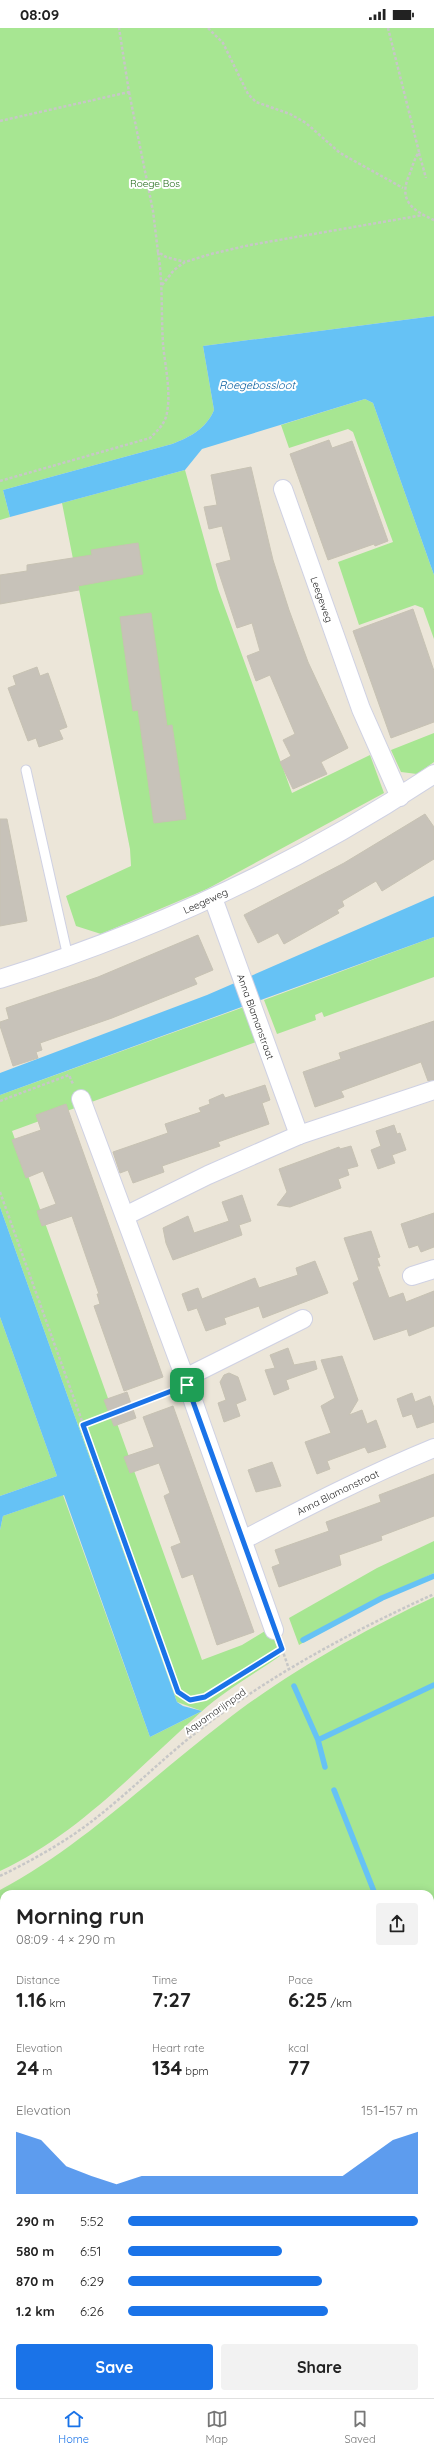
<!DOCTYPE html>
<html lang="en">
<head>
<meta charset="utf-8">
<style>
  body { margin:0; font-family:Quicksand,sans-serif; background:#f2f2f2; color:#222; height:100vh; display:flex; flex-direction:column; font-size:15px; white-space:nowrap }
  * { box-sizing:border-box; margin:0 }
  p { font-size:13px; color:#767676 }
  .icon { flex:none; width:22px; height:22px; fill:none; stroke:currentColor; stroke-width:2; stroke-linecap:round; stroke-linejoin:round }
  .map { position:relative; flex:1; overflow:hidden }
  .sheet { position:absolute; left:0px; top:1862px; width:434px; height:508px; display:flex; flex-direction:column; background:#fff; border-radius:12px 12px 0 0; box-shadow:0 2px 10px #0003 }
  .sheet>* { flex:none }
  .pin { position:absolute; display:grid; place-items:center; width:34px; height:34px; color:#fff; margin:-17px; border-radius:8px; box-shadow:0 2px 6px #0006 }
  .round { display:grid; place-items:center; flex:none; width:42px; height:42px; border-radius:4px; background:#f2f2f2 }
  .headline { display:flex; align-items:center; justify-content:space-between; height:68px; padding:0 16px }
  h1 { font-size:22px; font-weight:800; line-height:30px }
  .metrics { display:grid; grid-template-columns:repeat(3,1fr); gap:6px; height:68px; padding:4px 16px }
  .metrics div { display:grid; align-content:center }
  .metrics b { font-size:20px; font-weight:800 }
  .metrics small { font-size:11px; font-weight:400 }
  .metrics p { font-size:11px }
  .chart { height:112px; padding:8px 16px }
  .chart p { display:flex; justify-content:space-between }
  .chart svg { width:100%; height:72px; margin-top:4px; fill:#1a73e8; opacity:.7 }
  .action { display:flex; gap:8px; margin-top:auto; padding:8px 16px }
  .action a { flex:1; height:46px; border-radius:4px; background:#1a73e8; color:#fff; font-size:16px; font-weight:800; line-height:46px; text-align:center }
  .action a+a { background:#f2f2f2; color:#222 }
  ul { padding:0 16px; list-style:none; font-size:13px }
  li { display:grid; grid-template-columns:64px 48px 1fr; align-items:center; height:30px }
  li i { height:10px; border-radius:5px; background:#1a73e8 }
  .status { display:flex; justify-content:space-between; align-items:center; height:28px; padding:0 20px; background:#fff; direction:ltr }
  .status svg { height:11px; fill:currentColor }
  .menu { display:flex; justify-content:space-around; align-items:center; height:56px; border-top:1px solid #e0e0e0; background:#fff; font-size:11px; color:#767676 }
  .menu a { display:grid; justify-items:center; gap:2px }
  .menu .active { color:#1a73e8 }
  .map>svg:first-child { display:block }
  .green { fill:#a7e692; fill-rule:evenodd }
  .water { fill:#66c2f5 }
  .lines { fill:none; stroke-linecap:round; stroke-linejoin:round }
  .stream { stroke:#66c2f5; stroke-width:5.5 }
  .building { fill:#c7c2b9; stroke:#c7c2b3 }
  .lane-casing { stroke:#cfd1e3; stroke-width:11 }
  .street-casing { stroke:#cfd1e3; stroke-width:20 }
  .path { stroke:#c7c7c7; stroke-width:2.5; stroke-dasharray:3 2; stroke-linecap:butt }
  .lane { stroke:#fff; stroke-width:9 }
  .street { stroke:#fff; stroke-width:18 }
  .route-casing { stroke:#fff; stroke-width:8 }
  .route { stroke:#1a73e8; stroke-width:5 }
  .labels { text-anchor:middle; stroke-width:4; stroke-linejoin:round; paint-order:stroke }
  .park-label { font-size:10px; fill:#1f6916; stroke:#fff }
  .street-label { font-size:10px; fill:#292929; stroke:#fff }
  .water-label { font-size:11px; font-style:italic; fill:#065d9f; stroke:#fff }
</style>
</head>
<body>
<div class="status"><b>08:09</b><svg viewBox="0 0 49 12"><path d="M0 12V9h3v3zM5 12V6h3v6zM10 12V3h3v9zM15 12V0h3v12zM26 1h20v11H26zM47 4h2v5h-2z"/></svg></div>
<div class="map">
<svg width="434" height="2370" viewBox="0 0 434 2370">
  <rect width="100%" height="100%" fill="#ece6d9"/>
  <path class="green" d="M0 0H434V288L203 318 214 382C206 401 190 409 172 416L3 462 10 489 0 492Z
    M365 371 373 375 434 547V611L423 580 415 577 359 597 338 534 393 514 353 404 348 401 289 420 281 397Z
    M185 442 218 561 292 765 370 727 384 765 207 861 101 906 76 898 66 868 131 838 130 821 62 475Z
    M434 705V734L417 746 401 744 391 722Z
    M434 909V949L324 989 322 984 315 987 316 992 277 1006 264 972Z
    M244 979 256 1014 12 1103 202 1632 242 1617 270 1600 280 1628C254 1646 224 1663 201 1684 138 1740 78 1807 0 1843V1502L3 1488 63 1467 150 1709 202 1683 177 1674 0 1179V1067Z
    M0 1289 57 1448 0 1468Z
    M434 1513V1545L390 1566 299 1617 289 1590 377 1540Z
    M434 1569V2370H0V1862C83 1818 149 1751 224 1694 284 1647 365 1601 434 1569ZM4 1866H430V2366H4Z"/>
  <path class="water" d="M434 288V547L373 375 365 371 202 421 185 442 10 489 3 462 172 416C190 409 206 401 214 382L203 318Z
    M434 868V909L0 1067V1045L207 967Z
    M0 1179 177 1674 183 1678 202 1683 150 1709 64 1467 3 1488 0 1502V1468L57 1448 0 1289Z"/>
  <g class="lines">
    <path class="stream" d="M303 1612 382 1570 434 1548
      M294 1658 318 1712 325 1739
      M318 1712 434 1657
      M334 1762 375 1866
      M430 1952 434 1950
      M430 2011 434 2022
      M430 2246 434 2244
      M141 2366 143 2370
      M167 2370 175 2366"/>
  </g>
  <path class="building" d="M329 412 332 420 352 413 388 513 375 518 374 516 328 532 290 426Z
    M251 439 273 532 289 582 308 634 348 720 321 734 327 746 293 761 280 734 291 728 283 712 295 706 270 647 256 653 247 628 260 623 252 595 237 600 216 536 231 532 222 498 209 501 204 479 217 477 211 447Z
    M138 515 143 546 78 558 79 562 0 576V547L27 543V537L92 527 91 522Z
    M413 581 434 643V694L391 710 353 603Z
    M151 585 167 698 172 697 186 791 154 795 138 682 133 683 120 589Z
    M37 639 40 648 48 645 67 699 59 702 63 711 39 719 36 710 28 713 8 660 16 657 13 648Z
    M425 786 434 799V831L382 863 376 853 342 873 344 878 337 882 339 885 284 916 278 905 258 915 244 887 344 835Z
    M0 791H7L27 893 0 898Z
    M198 907 213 942 194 950 197 956 112 990 40 1015 42 1022 36 1024 38 1030 13 1038 0 998V994L9 991 6 980 98 949Z
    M434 993V1052L428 1053 421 1034 341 1063 344 1069 315 1079 303 1044 341 1031 339 1025Z
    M265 1057 270 1072 262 1075 269 1096 218 1114 220 1118 162 1138 164 1144 133 1155 128 1142 120 1145 113 1124 168 1105 165 1096 201 1084 199 1080 210 1076 209 1072 223 1066 225 1070Z
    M66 1076 163 1349 124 1363 94 1278 100 1276 97 1266H99L72 1188 42 1198 37 1183 56 1176 43 1143 26 1150 12 1112 41 1102 36 1087Z
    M394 1097 397 1106 400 1105 406 1122 392 1127 395 1135 378 1141 371 1122 381 1118 376 1103Z
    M351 1118 358 1138 347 1141 349 1147 338 1151 341 1160 290 1179 277 1177 287 1164 279 1141 339 1119 340 1121Z
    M242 1167 251 1193 239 1197 242 1207 173 1232 166 1215 163 1200 188 1188 194 1205 229 1193 222 1174Z
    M434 1185V1219L421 1224 418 1217 409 1220 401 1196Z
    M371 1203 380 1229 377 1230 380 1238H377L389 1270 403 1265 406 1274 434 1263V1298L409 1308 407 1301 374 1312 353 1255 359 1252 344 1210Z
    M315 1233 328 1265 263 1290 259 1278 224 1290 226 1296 206 1303 197 1280 188 1283 182 1266 198 1260 202 1271 255 1250 259 1260 298 1247 296 1240Z
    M288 1320 294 1337 315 1333 317 1341 286 1352 289 1361 274 1367 265 1342 275 1340 270 1327Z
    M342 1328 358 1372 349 1387 362 1382 367 1396 376 1392 386 1419 368 1425 365 1419 327 1433 330 1441 317 1446 305 1414 331 1405 321 1378 335 1370 321 1332Z
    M229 1345 238 1349 246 1372 236 1376 240 1388 224 1394 218 1375 226 1372 220 1354 224 1347Z
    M127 1364 136 1390 114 1398 104 1372Z
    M412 1365 415 1374 430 1368 434 1380V1394L417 1400 412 1386 403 1389 397 1371Z
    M173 1378 254 1604 217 1617 193 1546 182 1550 171 1519 181 1515 164 1468 170 1465 159 1435 130 1445 124 1429 154 1419 143 1389Z
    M272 1434 281 1458 256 1464 248 1442Z
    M434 1446V1488L381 1508 382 1512 339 1527 341 1537 279 1559 272 1539 280 1536 275 1522 329 1503 326 1494 381 1474 379 1467Z"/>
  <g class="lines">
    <g class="lane-casing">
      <path id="lane" d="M26 742 68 929"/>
    </g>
    <g class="street-casing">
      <g id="street">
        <path id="s1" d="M283 461 361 681 400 769"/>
        <path id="s2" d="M213 870 299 1107"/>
        <path id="s3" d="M0 951C154 903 300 835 434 746"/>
        <path d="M81 1071 185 1350 274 1602"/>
        <path d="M125 1188 208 1147 299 1107 434 1062"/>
        <path d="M412 1248 434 1241"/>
        <path d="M185 1350 303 1291"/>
        <path id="s4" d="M243 1512C306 1479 368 1447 434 1420"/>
      </g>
    </g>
    <path class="path" d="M208 0 223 15 248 66 256 74 290 86 306 95 340 125 403 160
      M388 0 419 124C413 133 412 141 408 150 399 174 414 183 434 192
      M129 64 153 183 158 224 166 229 185 234
      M0 93 129 64 119 0
      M419 125 426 150
      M162 257 174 242 185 234 211 226 250 217 423 187
      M0 453 150 410C156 404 163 398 166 389 172 367 165 338 163 316 161 285 163 254 158 224
      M0 1073 69 1047 73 1056
      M0 1164 179 1664 190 1672 205 1669 282 1621
      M83 1397 171 1364
      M282 1621 289 1641
      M0 1848C33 1832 67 1813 96 1790 132 1762 165 1728 202 1700 272 1646 353 1603 434 1566"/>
    <use href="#lane" class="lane"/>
    <use href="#street" class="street"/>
  </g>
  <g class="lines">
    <g class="route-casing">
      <path id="route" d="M187 1357 282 1621 205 1669 190 1672 178 1664 83 1397Z"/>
    </g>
    <use href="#route" class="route"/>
  </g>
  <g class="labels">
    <g class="park-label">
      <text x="155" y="159">Roege Bos</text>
    </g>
    <g class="street-label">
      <text dy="4" stroke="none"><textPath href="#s1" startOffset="117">Leegeweg</textPath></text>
      <text dy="4" stroke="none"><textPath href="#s3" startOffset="220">Leegeweg</textPath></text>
      <text dy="4" stroke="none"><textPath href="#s2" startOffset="126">Anna Blamanstraat</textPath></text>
      <text dy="4" stroke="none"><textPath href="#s4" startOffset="106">Anna Blamanstraat</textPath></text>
      <text transform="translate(215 1683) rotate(-35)" y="4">Aquamarijnpad</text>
    </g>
    <g class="water-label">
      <text x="257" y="361">Roegebossloot</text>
    </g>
  </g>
</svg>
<div class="pin" style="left:187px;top:1357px;background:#1e9e55"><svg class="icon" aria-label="arrive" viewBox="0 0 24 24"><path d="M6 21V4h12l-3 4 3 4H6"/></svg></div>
<section class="sheet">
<div class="headline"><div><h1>Morning run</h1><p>08:09 · 4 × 290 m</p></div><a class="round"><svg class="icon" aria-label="share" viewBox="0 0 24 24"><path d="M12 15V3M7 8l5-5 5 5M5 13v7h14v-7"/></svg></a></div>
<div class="metrics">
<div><p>Distance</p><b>1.16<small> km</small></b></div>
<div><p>Time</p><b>7:27</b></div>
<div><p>Pace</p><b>6:25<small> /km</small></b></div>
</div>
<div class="metrics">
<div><p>Elevation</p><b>24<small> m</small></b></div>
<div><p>Heart rate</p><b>134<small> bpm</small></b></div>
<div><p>kcal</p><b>77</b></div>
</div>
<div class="chart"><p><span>Elevation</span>151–157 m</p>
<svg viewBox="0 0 160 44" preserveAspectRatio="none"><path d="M0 44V6L10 11L20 27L30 33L40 38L50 33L60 33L70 33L80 33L90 33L100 33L110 33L120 33L130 33L140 22L150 11L160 6V44z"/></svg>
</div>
<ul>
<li><b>290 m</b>5:52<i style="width:100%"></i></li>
<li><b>580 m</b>6:51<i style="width:53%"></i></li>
<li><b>870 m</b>6:29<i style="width:67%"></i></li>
<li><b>1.2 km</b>6:26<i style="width:69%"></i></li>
</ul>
<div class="action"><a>Save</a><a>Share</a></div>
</section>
</div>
<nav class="menu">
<a class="active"><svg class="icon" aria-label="home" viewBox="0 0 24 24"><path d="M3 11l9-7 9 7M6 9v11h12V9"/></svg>Home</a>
<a><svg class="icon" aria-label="map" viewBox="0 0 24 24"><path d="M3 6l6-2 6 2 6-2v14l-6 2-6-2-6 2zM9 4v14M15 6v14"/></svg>Map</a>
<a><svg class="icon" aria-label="saved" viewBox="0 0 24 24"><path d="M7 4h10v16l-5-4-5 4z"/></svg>Saved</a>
</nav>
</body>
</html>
